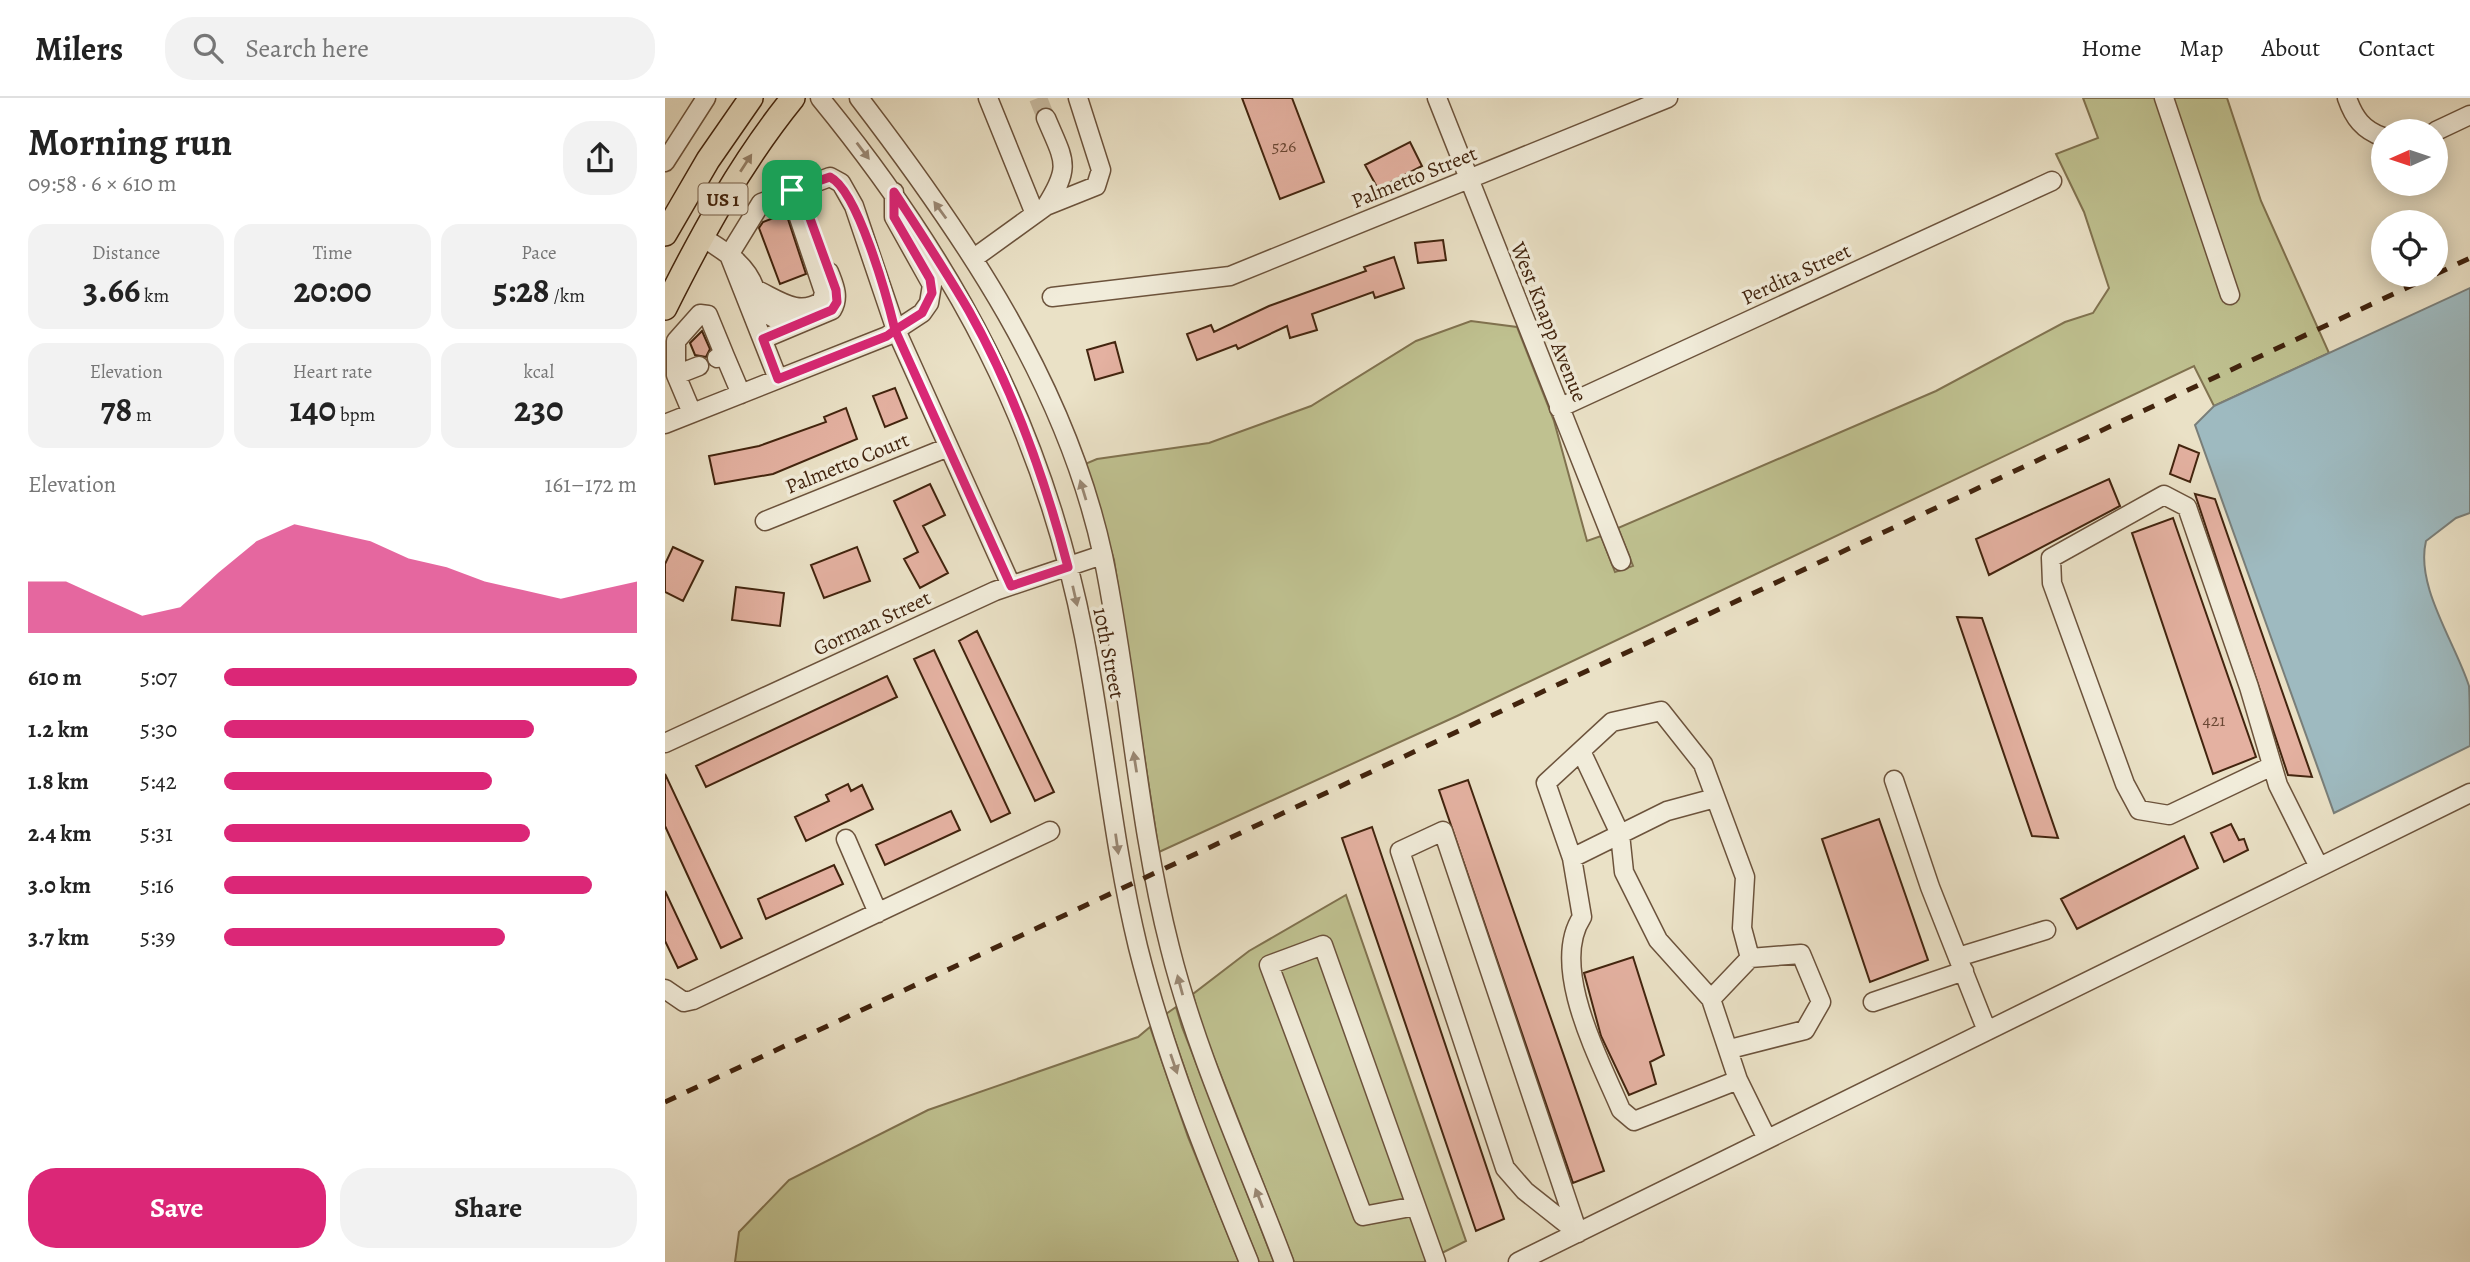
<!DOCTYPE html>
<html lang="en">
<head>
<meta charset="utf-8">
<style>
  body { margin:0; font-family:Alegreya,serif; background:#f2f2f2; color:#222; height:100vh; display:flex; flex-direction:column; font-size:26px; white-space:nowrap }
  * { box-sizing:border-box; margin:0 }
  p { font-size:23px; color:#767676 }
  .icon { flex:none; width:38px; height:38px; fill:none; stroke:currentColor; stroke-width:2; stroke-linecap:round; stroke-linejoin:round }
  .map { position:relative; flex:1; overflow:hidden }
  .sheet { display:flex; flex-direction:column; background:#fff; width:665px }
  .sheet>* { flex:none }
  .needle { width:46px; rotate:267deg }
  .fabs { position:absolute; left:1706px; top:21px; display:grid; gap:14px }
  .fabs a { display:grid; place-items:center; width:77px; height:77px; border-radius:50%; background:#fff; box-shadow:0 4px 18px #0003; font-size:35px }
  .pin { position:absolute; display:grid; place-items:center; width:60px; height:60px; color:#fff; margin:-30px; border-radius:14px; box-shadow:0 4px 10px #0006 }
  .round { display:grid; place-items:center; flex:none; width:74px; height:74px; border-radius:28px; background:#f2f2f2 }
  .head { display:flex; align-items:center; justify-content:space-between; height:119px; padding:0 28px }
  h1 { font-size:38px; font-weight:700; line-height:52px }
  .stats { display:grid; grid-template-columns:repeat(3,1fr); gap:10px; height:119px; padding:7px 28px }
  .stats div { display:grid; align-content:center; border-radius:18px; background:#f2f2f2; text-align:center }
  .stats b { font-size:35px; font-weight:700 }
  .stats small { font-size:19px; font-weight:400 }
  .stats p { font-size:19px }
  .chart { height:196px; padding:14px 28px }
  .chart p { display:flex; justify-content:space-between }
  .chart svg { width:100%; height:126px; margin-top:7px; fill:#db2777; opacity:.7 }
  .cta { display:flex; gap:14px; margin-top:auto; padding:14px 28px }
  .cta a { flex:1; height:80px; border-radius:28px; background:#db2777; color:#fff; font-size:28px; font-weight:700; line-height:80px; text-align:center }
  .cta a+a { background:#f2f2f2; color:#222 }
  ul { padding:0 28px; list-style:none; font-size:23px }
  li { display:grid; grid-template-columns:112px 84px 1fr; align-items:center; height:52px }
  li i { height:18px; border-radius:9px; background:#db2777 }
  header { display:flex; align-items:center; gap:42px; box-sizing:border-box; height:98px; padding:0 35px; background:#fff; border-bottom:2px solid #e0e0e0 }
  header strong { font-size:33px }
  nav { display:flex; gap:38px; margin-inline-start:auto; font-size:24px }
  .search { width:490px; height:63px; background:#f2f2f2; display:flex; align-items:center; gap:18px; box-sizing:border-box; padding:0 24px; border-radius:28px; color:#767676; font-size:26px }
  main { display:flex; flex:1; min-height:0 }
  .map>svg:first-child { display:block }
  .green { fill:#bfc190; stroke:#80724f; stroke-width:2 }
  .water { fill:#9ebac0; stroke:#797e79; stroke-width:2 }
  .building { fill:#e4b1a1; stroke:#42240e; stroke-width:2 }
  .lines { fill:none; stroke-linecap:round; stroke-linejoin:round }
  .minor-tunnel { stroke:#c8bba1; stroke-width:18; stroke-dasharray:18 9; stroke-linecap:butt }
  .minor-casing { stroke:#6c533c; stroke-width:21 }
  .major-casing { stroke:#42240e; stroke-width:26 }
  .minor { stroke:#f1ecda; stroke-width:18 }
  .major { stroke:#eae1c6; stroke-width:23 }
  .rail { stroke:#42240e; stroke-width:5; stroke-dasharray:12 12; stroke-linecap:butt }
  .oneway { fill:#9a8874 }
  .oneway2 { fill:#96826a }
  .route-casing { stroke:#fff; stroke-width:14 }
  .route { stroke:#db2777; stroke-width:9 }
  .labels { text-anchor:middle; stroke-width:7; stroke-linejoin:round; paint-order:stroke }
  .number-label { font-size:18px; fill:#6a4733 }
  .shield { fill:#f1ecda; stroke:#76604b; stroke-width:2 }
  .shield-label { font-size:19px; font-weight:bold; fill:#42240e }
  .street-label { font-size:21px; fill:#42240e; stroke:#f1ecda }
</style>
</head>
<body>
<header>
<strong>Milers</strong>
<div class="search"><svg class="icon" aria-label="search" viewBox="0 0 24 24"><circle cx="10" cy="10" r="6"/><path d="M15 15l6 6"/></svg>Search here</div>
<nav><a>Home</a><a>Map</a><a>About</a><a>Contact</a></nav>
</header>
<main>
<section class="sheet">
<div class="head"><div><h1>Morning run</h1><p>09:58 · 6 × 610 m</p></div><a class="round"><svg class="icon" aria-label="share" viewBox="0 0 24 24"><path d="M12 15V3M7 8l5-5 5 5M5 13v7h14v-7"/></svg></a></div>
<div class="stats">
<div><p>Distance</p><b>3.66<small> km</small></b></div>
<div><p>Time</p><b>20:00</b></div>
<div><p>Pace</p><b>5:28<small> /km</small></b></div>
</div>
<div class="stats">
<div><p>Elevation</p><b>78<small> m</small></b></div>
<div><p>Heart rate</p><b>140<small> bpm</small></b></div>
<div><p>kcal</p><b>230</b></div>
</div>
<div class="chart"><p><span>Elevation</span>161–172 m</p>
<svg viewBox="0 0 160 44" preserveAspectRatio="none"><path d="M0 44V26L10 26L20 32L30 38L40 35L50 23L60 12L70 6L80 9L90 12L100 18L110 21L120 26L130 29L140 32L150 29L160 26V44z"/></svg>
</div>
<ul>
<li><b>610 m</b>5:07<i style="width:100%"></i></li>
<li><b>1.2 km</b>5:30<i style="width:75%"></i></li>
<li><b>1.8 km</b>5:42<i style="width:65%"></i></li>
<li><b>2.4 km</b>5:31<i style="width:74%"></i></li>
<li><b>3.0 km</b>5:16<i style="width:89%"></i></li>
<li><b>3.7 km</b>5:39<i style="width:68%"></i></li>
</ul>
<div class="cta"><a>Save</a><a>Share</a></div>
</section>
<div class="map">
<svg width="1805" height="1164" viewBox="0 0 1805 1164">
  <rect width="100%" height="100%" fill="#eae1c6"/>
  <filter id="stains"><feTurbulence type="fractalNoise" baseFrequency=".00286" numOctaves="4"/><feColorMatrix values="0 0 0 0 .2 0 0 0 0 .09 0 0 0 0 .02 0 0 0 .5 -.17"/></filter>
  <radialGradient id="worn" r=".72"><stop offset=".6" stop-color="#630" stop-opacity="0"/><stop offset="1" stop-color="#630" stop-opacity=".3"/></radialGradient>
  <path class="green" d="M1418 0H1562L1596 103 1664 255 1549 308 1529 268 792 618 494 754 449 462 420 366 432 361 544 345 646 308 751 243 806 223 852 229 889 323 922 443 936 438 950 474 968 468 953 430 1271 293 1400 224 1428 215 1444 190 1419 114 1391 56 1433 40Z
    M681 797 801 1143 759 1164H629L535 924 528 896 584 853Z
    M511 909 517 929 609 1164H594L541 1033 501 916Z
    M485 929 523 1039 574 1164H70L74 1134 124 1082 263 1012 473 939Z"/>
  <path class="water" d="M1805 190V415L1791 420 1761 443C1750 488 1790 544 1804 588 1805 605 1805 630 1805 648L1669 715 1530 327 1549 308Z"/>
  <path class="building" d="M577 0H627L659 84 615 101Z
    M745 44 757 68 713 91 700 67Z
    M121 115 141 176 115 186 94 130 98 124Z
    M778 142 781 162 753 165 750 145Z
    M729 159 739 190 710 200 708 194 647 216 652 232 625 240 622 228 573 251 571 247 532 262 522 236 546 227 549 234 604 208 701 173 699 169Z
    M37 233 45 251 41 259 30 257 25 245Z
    M450 244 458 274 430 282 422 252Z
    M230 290 242 320 220 329 208 298Z
    M181 310 192 341 108 376 50 386 44 358 94 348 161 324 159 319Z
    M1514 347 1534 355 1525 384 1505 376Z
    M1444 381 1455 408 1324 477 1311 441Z
    M265 386 280 417 258 428 283 475 255 490 239 461 253 454 229 403Z
    M1530 396 1550 401 1647 679 1623 677Z
    M1508 420 1591 659 1548 676 1467 435Z
    M8 449 38 463 18 503 0 494V466Z
    M192 449 205 483 159 500 146 467Z
    M71 489 119 495 115 528 67 522Z
    M1292 519 1317 520 1393 740 1367 738Z
    M312 533 389 694 370 703 294 543Z
    M269 552 345 715 326 724 249 561Z
    M222 578 232 599 41 689 31 668Z
    M0 676 77 840 56 850 0 728Z
    M803 682 939 1073 908 1085 774 692Z
    M183 686 186 693 197 687 208 711 141 743 130 719 164 703 161 697Z
    M286 713 295 732 220 767 211 747Z
    M1214 721 1263 862 1205 884 1157 741Z
    M1566 726 1574 742 1579 741 1583 752 1559 764 1546 735Z
    M707 729 839 1121 811 1133 677 740Z
    M1519 738 1533 770 1412 831 1396 801Z
    M169 767 178 786 101 821 93 801Z
    M0 793 32 861 13 870 0 843Z
    M968 859 999 957 985 964 991 986 964 997 936 938 919 875Z"/>
  <g class="lines">
    <path class="minor-tunnel" d="M373 0 381 20"/>
    <g class="minor-casing">
      <path id="minor" d="M155 0C290 165 378 328 419 538 439 641 448 746 473 849 500 957 542 1061 584 1164
        M194 0C299 137 401 286 438 458 465 588 472 721 505 850 532 958 580 1060 619 1164
        M772 0 956 463
        M1499 0 1565 197
        M1682 0C1689 20 1698 32 1718 39
        M381 20C399 63 407 67 381 108
        M1771 33 1805 17
        M0 64 41 0
        M370 116 381 108 431 88 436 72 413 0
        M37 139C59 153 81 165 90 191 114 202 133 219 157 203L159 194 125 93
        M309 160 370 116 323 0
        M92 197C102 222 111 227 136 214
        M387 199 565 178 1003 0
        M98 241 167 212C175 199 169 187 164 174
        M52 260 59 256 76 296
        M11 277V243L35 216 43 217 59 256
        M113 281 64 157 96 105 165 79 176 85 189 108 231 232 346 487
        M894 310 1387 83
        M27 315 11 277 34 268
        M0 326 222 238 257 215 264 205 267 187 229 119V94
        M100 423 281 350
        M0 645 330 493 437 457
        M916 653 955 736 959 774 993 842 1046 901 1073 982
        M1607 668 1504 717 1474 712 1460 686 1387 485 1386 460 1499 397 1522 409 1584 589 1613 687 1654 769
        M1229 682 1265 789 1322 933
        M778 733 913 1135 860 1093 840 1070 735 753Z
        M181 741 213 815
        M907 760 1002 713 1050 700
        M1293 859 1381 832
        M0 891 19 904 28 902 385 733
        M1046 901 1085 860
        M1208 904 1299 873
        M1065 951 1140 932 1156 904 1136 856 1085 860 1077 830 1080 779 1038 666 996 613 947 624 881 685 907 760 917 819C884 869 935 962 956 1012L969 1023 1073 982 1102 1041
        M751 1108 698 1118 604 867 658 847 771 1164
        M853 1164 1805 695"/>
    </g>
    <g class="major-casing">
      <path id="major" d="M0 136 43 62 86 0
        M0 210C37 136 76 64 128 0"/>
    </g>
    <use href="#minor" class="minor"/>
    <use href="#major" class="major"/>
    <path class="rail" d="M1771 176 1805 160
      M0 1004 1769 177"/>
  </g>
  <defs><path id="oneway-solid" d="M-6-.8H1V-3.2L6.5 0L1 3.2V.8H-6Z" transform="scale(1.75)"/></defs>
  <g class="oneway">
    <use href="#oneway-solid" transform="translate(198 53) rotate(53)"/>
    <use href="#oneway-solid" transform="translate(275 112) rotate(-126)"/>
    <use href="#oneway-solid" transform="translate(418 392) rotate(-107)"/>
    <use href="#oneway-solid" transform="translate(410 498) rotate(77)"/>
    <use href="#oneway-solid" transform="translate(470 664) rotate(-99)"/>
    <use href="#oneway-solid" transform="translate(452 746) rotate(82)"/>
    <use href="#oneway-solid" transform="translate(515 887) rotate(-105)"/>
    <use href="#oneway-solid" transform="translate(509 966) rotate(71)"/>
    <use href="#oneway-solid" transform="translate(594 1100) rotate(-111)"/>
  </g>
  <use class="oneway2" href="#oneway-solid" transform="translate(81 65) rotate(-57)"/>
  <g class="lines">
    <g class="route-casing">
      <path id="route" d="M127 92 143 115 171 192 172 204 167 212 98 241 113 281 222 238 230 232 346 488 403 469C380 381 349 293 304 213 282 175 257 137 233 100L229 94V119L265 181 267 195 257 215 230 232C222 199 193 93 165 79L127 92"/>
    </g>
    <use href="#route" class="route"/>
  </g>
  <g class="labels">
    <g class="number-label">
      <text x="619" y="54">526</text>
      <text x="1549" y="628">421</text>
    </g>
    <rect class="shield" x="33.5" y="85.5" width="49" height="31" rx="5"/>
    <g class="shield-label">
      <text x="58" y="108">US 1</text>
    </g>
    <g class="street-label">
      <text transform="translate(749 79) rotate(-22)" y="7">Palmetto Street</text>
      <text transform="translate(1131 176) rotate(-25)" y="7">Perdita Street</text>
      <text transform="translate(884 224) rotate(68)" y="7">West Knapp Avenue</text>
      <text transform="translate(182 365) rotate(-22)" y="7">Palmetto Court</text>
      <text transform="translate(207 525) rotate(-25)" y="7">Gorman Street</text>
      <text transform="translate(444 555) rotate(79)" y="7">10th Street</text>
    </g>
  </g>
  <rect width="100%" height="100%" filter="url(#stains)"/>
  <rect width="100%" height="100%" fill="url(#worn)"/>
</svg>
<div class="fabs">
<a><svg class="needle" viewBox="-14 -14 28 28"><path d="M0-13l5 13h-10z" fill="#e53935"/><path d="M0 13l5-13h-10z" fill="#767676"/></svg></a>
<a><svg class="icon" aria-label="locate" viewBox="0 0 24 24"><circle cx="12" cy="12" r="6"/><path d="M12 2v4M12 18v4M2 12h4M18 12h4"/></svg></a>
</div>
<div class="pin" style="left:127px;top:92px;background:#1e9e55"><svg class="icon" aria-label="arrive" viewBox="0 0 24 24"><path d="M6 21V4h12l-3 4 3 4H6"/></svg></div>
</div>
</main>
</body>
</html>
